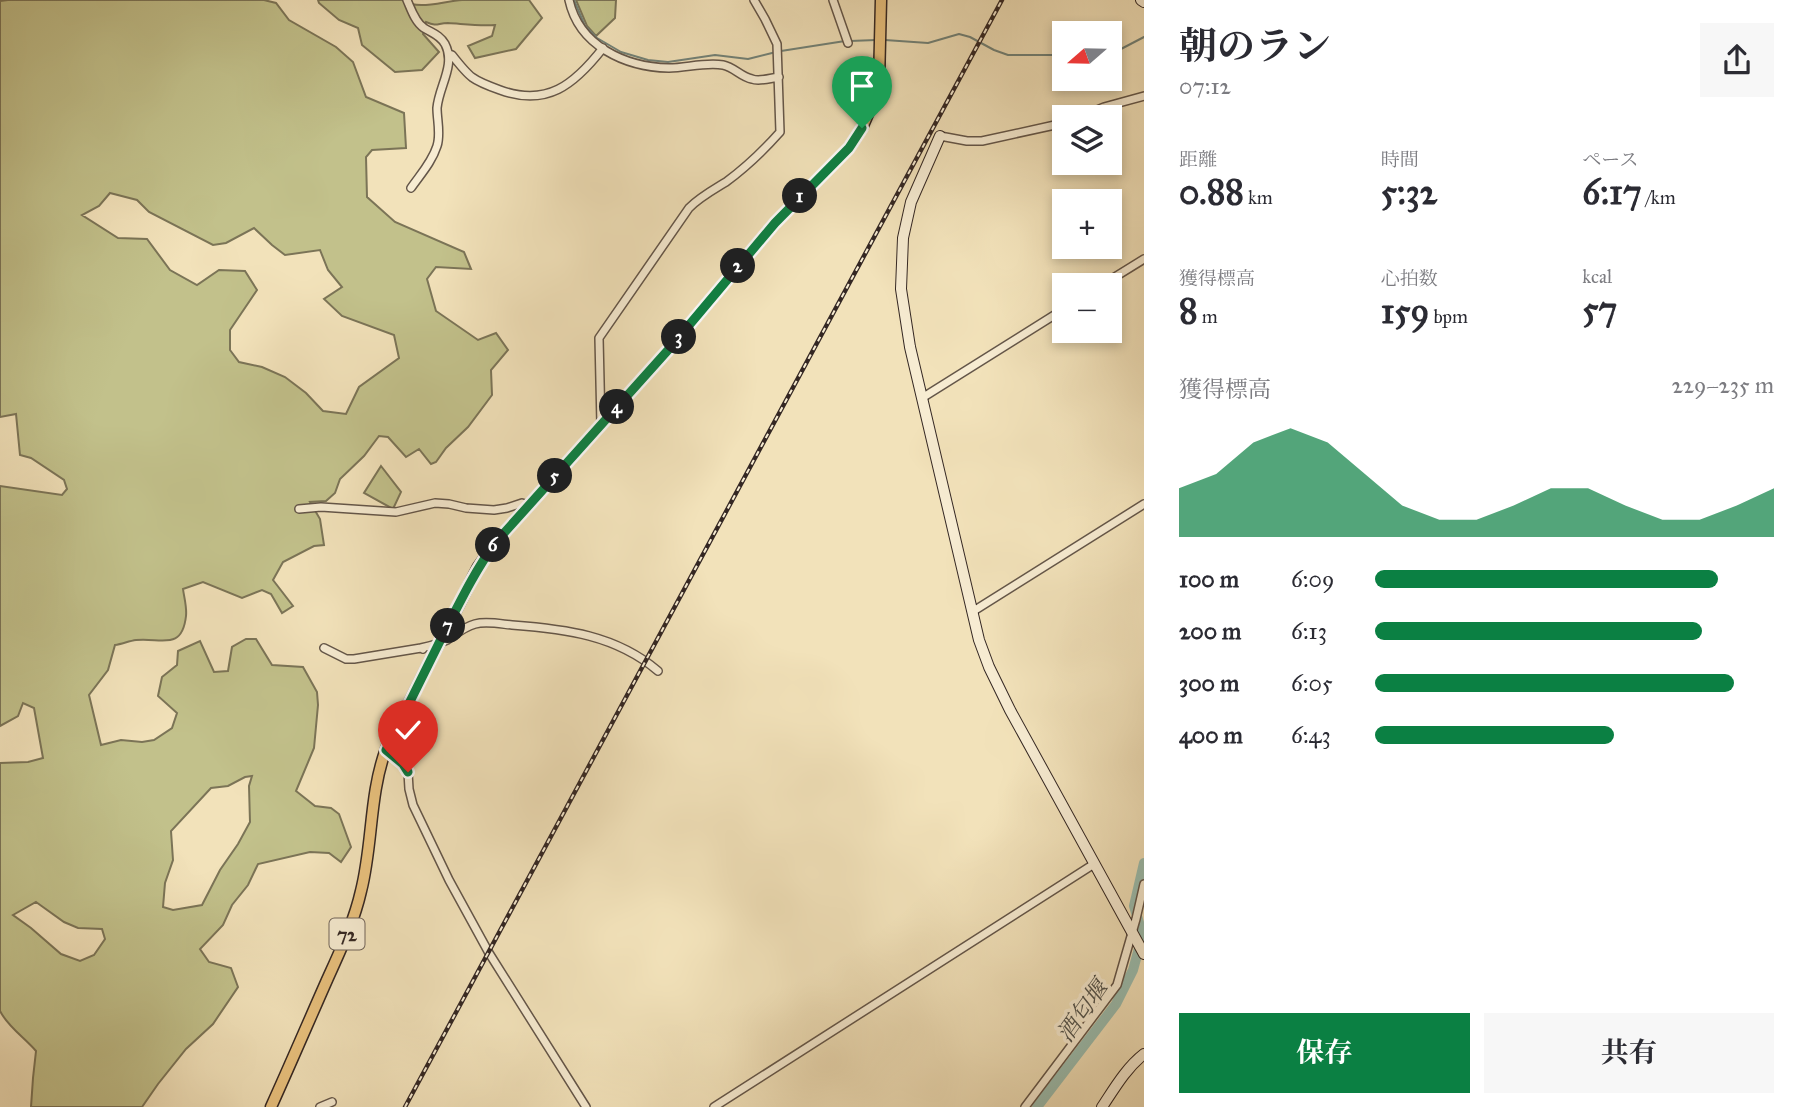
<!DOCTYPE html>
<html lang="ja">
<head>
<meta charset="utf-8">
<style>
  body { margin:0; font-family:"IM FELL Great Primer","Noto Serif JP",serif; background:#f7f7f7; color:#2b2b33; height:100vh; display:flex; flex-direction:column; font-size:26px; white-space:nowrap }
  * { box-sizing:border-box; margin:0 }
  p { font-size:23px; color:#7c7c81 }
  .icon { flex:none; width:38px; height:38px; fill:none; stroke:currentColor; stroke-width:2; stroke-linecap:round; stroke-linejoin:round }
  .map { position:relative; flex:1; overflow:hidden }
  .details { display:flex; flex-direction:column; background:#fff; width:665px }
  .details>* { flex:none }
  .needle { width:46px; rotate:250deg }
  .buttons { position:absolute; left:1052px; top:21px; display:grid; gap:14px }
  .buttons a { display:grid; place-items:center; width:70px; height:70px; border-radius:0px; background:#fff; box-shadow:0 4px 10px #0003; font-size:35px }
  .pin { position:absolute; display:grid; place-items:center; width:60px; height:60px; color:#fff; margin:-72px -30px; border-radius:50% 50% 50% 0; rotate:-45deg; box-shadow:0 0 7px #0007 }
  .pin .icon { rotate:45deg }
  .km { position:absolute; width:35px; height:35px; margin:-18px; border-radius:50%; background:#222; color:#fff; font-size:19px; line-height:35px; text-align:center }
  .round { display:grid; place-items:center; flex:none; width:74px; height:74px; border-radius:0px; background:#f7f7f7 }
  .head { display:flex; align-items:center; justify-content:space-between; height:119px; padding:0 35px }
  h1 { font-size:38px; font-weight:700; line-height:52px }
  .stats { display:grid; grid-template-columns:repeat(3,1fr); gap:10px; height:119px; padding:7px 35px }
  .stats div { display:grid; align-content:center }
  .stats b { font-size:35px; font-weight:700 }
  .stats small { font-size:19px; font-weight:400 }
  .stats p { font-size:19px }
  .chart { height:196px; padding:14px 35px }
  .chart p { display:flex; justify-content:space-between }
  .chart svg { width:100%; height:126px; margin-top:7px; fill:#0b8043; opacity:.7 }
  .action { display:flex; gap:14px; margin-top:auto; padding:14px 35px }
  .action a { flex:1; height:80px; border-radius:0px; background:#0b8043; color:#fff; font-size:28px; font-weight:700; line-height:80px; text-align:center }
  .action a+a { background:#f7f7f7; color:#2b2b33 }
  ul { padding:0 35px; list-style:none; font-size:23px }
  li { display:grid; grid-template-columns:112px 84px 1fr; align-items:center; height:52px }
  li i { height:18px; border-radius:9px; background:#0b8043 }
  main { display:flex; flex:1; min-height:0 }
  .map>svg:first-child { display:block }
  .green { fill:#c2c18b; stroke:#7b7457; stroke-width:2; fill-rule:evenodd }
  .lines { fill:none; stroke-linecap:round; stroke-linejoin:round }
  .stream { stroke:#728278; stroke-width:2 }
  .river { stroke:#9bbeb0; stroke-width:10 }
  .street-casing { stroke:#645649; stroke-width:10 }
  .secondary-casing { stroke:#342723; stroke-width:12 }
  .primary-casing { stroke:#342723; stroke-width:13 }
  .street { stroke:#f7ecd2; stroke-width:7 }
  .secondary { stroke:#f7ecd2; stroke-width:10 }
  .primary { stroke:#e9c17d; stroke-width:10 }
  .rail-casing { stroke:#342723; stroke-width:4.5 }
  .rail { stroke:#f7ecd2; stroke-width:2; stroke-dasharray:5; stroke-linecap:butt }
  .primary-bridge-casing { stroke:#342723; stroke-width:13; stroke-linecap:butt }
  .primary-bridge { stroke:#e9c17d; stroke-width:10 }
  .route-casing { stroke:#fff; stroke-width:14 }
  .route { stroke:#0b8043; stroke-width:9 }
  .labels { text-anchor:middle; stroke-width:7; stroke-linejoin:round; paint-order:stroke }
  .shield { fill:#f7ecd2; stroke:#6e6258; stroke-width:2 }
  .shield-label { font-size:19px; font-weight:bold; fill:#342723 }
  .water-label { font-size:23px; font-style:italic; fill:#53544d; stroke:#f7ecd2 }
</style>
</head>
<body>
<main>
<div class="map">
<svg width="1144" height="1107" viewBox="0 0 1144 1107">
  <rect width="100%" height="100%" fill="#f2e2ba"/>
  <filter id="stains"><feTurbulence type="fractalNoise" baseFrequency=".00286" numOctaves="4"/><feColorMatrix values="0 0 0 0 .2 0 0 0 0 .09 0 0 0 0 .02 0 0 0 .5 -.17"/></filter>
  <radialGradient id="worn" r=".72"><stop offset=".6" stop-color="#630" stop-opacity="0"/><stop offset="1" stop-color="#630" stop-opacity=".3"/></radialGradient>
  <path class="green" d="M8 0H264L276 3 289 20 336 47 353 62 366 97 404 113 406 148 372 150 366 157 367 197 395 222 464 252 471 269 436 267 427 279 436 311 478 340 496 333 508 350 491 370 492 395 468 427 446 448 436 462 431 464 419 449 406 457 388 437 379 436 364 456 340 479 335 493 326 501 310 502 320 519 324 545 314 546 283 562 273 580 293 606 282 613 271 594 262 590 242 598 203 582 183 589C184 597 187 607 186 616 182 652 160 637 136 640 129 641 122 644 115 645L108 670 89 695 101 745 121 740 142 742 154 740 172 728 177 713 158 696 162 677 177 665 178 651 200 641 214 672 228 671 232 647 246 639H256L272 665 303 667 317 692 318 705 314 748 296 791 315 806 331 808 339 814 351 847 341 862 329 853 310 852 258 864 248 885 232 905 223 925 200 949 209 962 231 968 238 987 213 1024 186 1049 158 1084 142 1107H31L33 1078 36 1051C24 1037 8 1027 0 1011V763L28 762 43 758 34 708 23 703 18 716 0 726V486L62 495 67 489 64 480 31 458 20 455 16 414 0 417V1ZM110 193 137 200 149 212 213 245 226 243 254 228 272 245 285 255 320 250 328 270 342 287 324 299 342 316 394 335 399 358 359 387 346 414 323 411 306 393 285 377 262 367 239 362 230 350V330L257 290 245 271 219 270 197 285 170 270 147 239 118 238 82 215 99 206ZM252 776 249 786 250 822 238 844 220 870 202 905 173 910 163 907 165 883 173 860 171 831 211 788 228 786 245 777ZM36 902 64 922 78 928 102 929 105 939 94 955 80 961 61 954 31 928 13 915Z
    M318 0H402C418 11 443 1 462 0 484 0 506 0 529 0L542 18 516 49 475 58 468 46 492 36 495 25C478 26 464 24 448 23 437 23 438 27 426 22L423 34 439 52 422 70 395 72 362 45 358 28 339 20 319 3Z
    M576 0H616L615 18 596 36 587 26Z
    M381 466 401 492 393 509 364 493Z"/>
  <g class="lines">
    <path class="stream" d="M574 0 585 26 597 38 621 52 648 60 668 62 715 55 748 59 776 52
      M885 40 928 43 959 34 970 37 994 50 1008 55H1064
      M850 41 876 40
      M781 51 845 41
      M1110 51 1121 49 1144 37"/>
    <path class="river" d="M1143 936 1134 906 1144 863
      M1037 1107 1116 1004 1133 970 1144 930"/>
    <g class="street-casing">
      <path id="street" d="M407 0C411 9 415 22 424 28 432 33 440 35 445 44 456 65 439 86 437 108 437 120 441 134 437 146 432 162 420 175 411 188
        M569 0C579 46 625 67 669 68 686 68 705 62 723 65 734 67 741 77 752 79 759 82 771 78 779 77
        M833 0 848 43
        M449 54 452 55C470 78 472 80 500 90 547 107 574 85 603 48
        M1080 117 1104 107 1144 96
        M940 136 967 141H982L1064 123
        M1102 285 1144 259
        M922 398 1064 309
        M601 425 599 338 689 208C700 197 713 190 726 182 745 168 764 150 780 132L777 44 765 19 754 0
        M299 509 321 507 396 512 435 503 449 504 466 508 494 510 507 508 522 503 529 505
        M972 612 1144 504
        M324 648 346 659H354L421 648 423 649
        M421 648C430 646 439 644 447 640 456 634 464 627 475 624 486 621 501 624 512 625 565 629 616 635 658 671
        M386 749 403 764 408 772 409 789 413 805 449 880 489 953 586 1107
        M320 1107 332 1102
        M714 1107 1094 864
        M1025 1107 1117 985 1136 919 1144 884"/>
    </g>
    <g class="secondary-casing">
      <path id="secondary" d="M1141 0 1144 2
        M940 136 911 202 903 238 901 289 910 347 979 640 989 667 1010 710 1144 954
        M1102 1107C1114 1089 1126 1068 1144 1054"/>
    </g>
    <g class="primary-casing">
      <path id="primary" d="M444 634 478 567 496 542 669 349 775 223 849 148 862 128 872 105 879 82 881 0
        M271 1107C290 1065 308 1023 327 980 340 951 354 922 361 891 373 844 369 795 386 749L434 653"/>
    </g>
    <use href="#street" class="street"/>
    <use href="#secondary" class="secondary"/>
    <use href="#primary" class="primary"/>
    <g class="rail-casing">
      <path id="rail" d="M405 1107 1002 0"/>
    </g>
    <use href="#rail" class="rail"/>
    <g class="primary-bridge-casing">
      <path id="primary-bridge" d="M434 653 444 634"/>
    </g>
    <use href="#primary-bridge" class="primary-bridge"/>
  </g>
  <g class="lines">
    <g class="route-casing">
      <path id="route" d="M408 772 403 764 386 750C405 712 423 675 442 637 459 604 474 572 496 542L669 349 775 223 849 148 862 128"/>
    </g>
    <use href="#route" class="route"/>
  </g>
  <g class="labels">
    <rect class="shield" x="329.5" y="918.5" width="35" height="31" rx="5"/>
    <g class="shield-label">
      <text x="347" y="941">72</text>
    </g>
    <g class="water-label">
      <text transform="translate(1082 1011) rotate(-55)" y="8">酒匂堰</text>
    </g>
  </g>
  <rect width="100%" height="100%" filter="url(#stains)"/>
  <rect width="100%" height="100%" fill="url(#worn)"/>
</svg>
<div class="buttons">
<a><svg class="needle" viewBox="-14 -14 28 28"><path d="M0-13l5 13h-10z" fill="#e53935"/><path d="M0 13l5-13h-10z" fill="#7c7c81"/></svg></a>
<a><svg class="icon" aria-label="layers" viewBox="0 0 24 24"><path d="M12 4l9 5-9 5-9-5zM3 14l9 5 9-5"/></svg></a>
<a>+</a>
<a>−</a>
</div>
<div class="pin" style="left:862px;top:128px;background:#1e9e55"><svg class="icon" aria-label="arrive" viewBox="0 0 24 24"><path d="M6 21V4h12l-3 4 3 4H6"/></svg></div>
<div class="pin" style="left:408px;top:772px;background:#d93025"><svg class="icon" aria-label="check" viewBox="0 0 24 24"><path d="M5 12l5 5 9-10"/></svg></div>
<b class="km" style="left:800px;top:196px">1</b>
<b class="km" style="left:738px;top:266px">2</b>
<b class="km" style="left:679px;top:337px">3</b>
<b class="km" style="left:617px;top:407px">4</b>
<b class="km" style="left:555px;top:476px">5</b>
<b class="km" style="left:493px;top:545px">6</b>
<b class="km" style="left:448px;top:626px">7</b>
</div>
<section class="details">
<div class="head"><div><h1>朝のラン</h1><p>07:12</p></div><a class="round"><svg class="icon" aria-label="share" viewBox="0 0 24 24"><path d="M12 15V3M7 8l5-5 5 5M5 13v7h14v-7"/></svg></a></div>
<div class="stats">
<div><p>距離</p><b>0.88<small> km</small></b></div>
<div><p>時間</p><b>5:32</b></div>
<div><p>ペース</p><b>6:17<small> /km</small></b></div>
</div>
<div class="stats">
<div><p>獲得標高</p><b>8<small> m</small></b></div>
<div><p>心拍数</p><b>159<small> bpm</small></b></div>
<div><p>kcal</p><b>57</b></div>
</div>
<div class="chart"><p><span>獲得標高</span>229–235 m</p>
<svg viewBox="0 0 160 44" preserveAspectRatio="none"><path d="M0 44V27L10 22L20 11L30 6L40 11L50 22L60 33L70 38L80 38L90 33L100 27L110 27L120 33L130 38L140 38L150 33L160 27V44z"/></svg>
</div>
<ul>
<li><b>100 m</b>6:09<i style="width:86%"></i></li>
<li><b>200 m</b>6:13<i style="width:82%"></i></li>
<li><b>300 m</b>6:05<i style="width:90%"></i></li>
<li><b>400 m</b>6:43<i style="width:60%"></i></li>
</ul>
<div class="action"><a>保存</a><a>共有</a></div>
</section>
</main>
</body>
</html>
